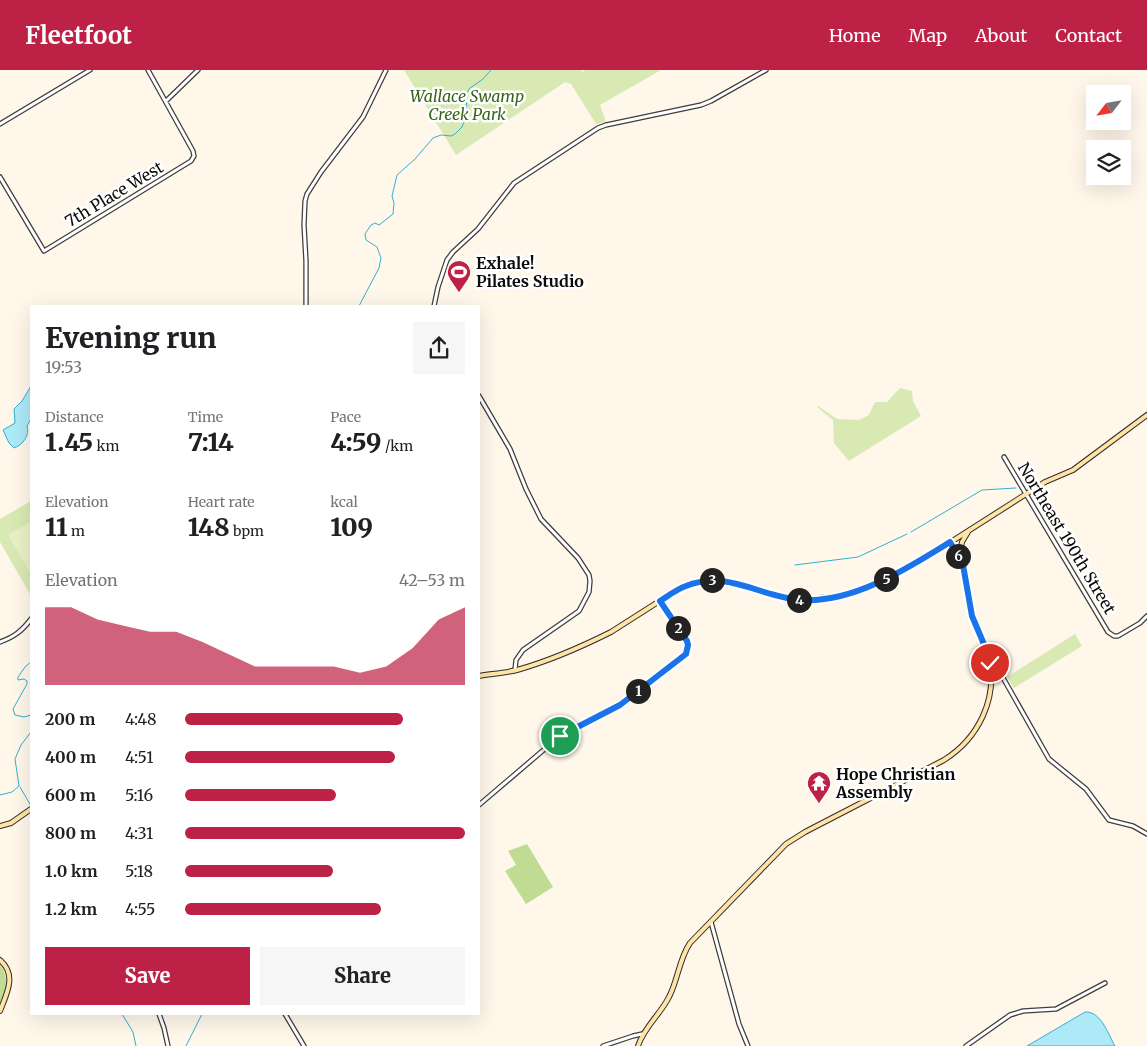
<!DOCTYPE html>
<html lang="en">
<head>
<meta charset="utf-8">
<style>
  body { margin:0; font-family:Merriweather,serif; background:#f6f6f6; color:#202124; height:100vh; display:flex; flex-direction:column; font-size:19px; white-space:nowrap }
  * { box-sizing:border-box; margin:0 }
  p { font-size:16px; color:#757577 }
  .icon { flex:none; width:28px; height:28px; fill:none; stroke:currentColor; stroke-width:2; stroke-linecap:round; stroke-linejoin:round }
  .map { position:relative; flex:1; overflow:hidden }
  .drawer { position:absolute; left:30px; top:235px; width:450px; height:710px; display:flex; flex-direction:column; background:#fff; border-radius:0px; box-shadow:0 5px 20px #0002 }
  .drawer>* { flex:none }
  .needle { width:32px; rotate:239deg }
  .tools { position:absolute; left:1086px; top:15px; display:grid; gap:10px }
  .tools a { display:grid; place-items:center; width:45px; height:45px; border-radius:0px; background:#fff; box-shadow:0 5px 20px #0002; font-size:25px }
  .pin { position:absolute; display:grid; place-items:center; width:42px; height:42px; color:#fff; margin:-21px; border:2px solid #fff; border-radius:50%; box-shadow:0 1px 5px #0007 }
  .km { position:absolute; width:25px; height:25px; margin:-12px; border-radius:50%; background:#222; color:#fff; font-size:14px; line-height:25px; text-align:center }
  .round { display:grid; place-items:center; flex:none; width:52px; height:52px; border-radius:0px; background:#f6f6f6 }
  .overview { display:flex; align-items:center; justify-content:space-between; height:85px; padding:0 15px }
  h1 { font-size:28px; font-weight:800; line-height:38px }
  .metrics { display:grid; grid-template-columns:repeat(3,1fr); gap:8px; height:85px; padding:5px 15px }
  .metrics div { display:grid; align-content:center }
  .metrics b { font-size:25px; font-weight:800 }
  .metrics small { font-size:14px; font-weight:400 }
  .metrics p { font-size:14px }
  .chart { height:140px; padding:10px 15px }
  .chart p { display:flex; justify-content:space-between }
  .chart svg { width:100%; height:90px; margin-top:5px; fill:#be2146; opacity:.7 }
  .button { display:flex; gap:10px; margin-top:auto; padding:10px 15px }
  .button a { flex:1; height:58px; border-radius:0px; background:#be2146; color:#fff; font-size:20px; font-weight:800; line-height:58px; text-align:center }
  .button a+a { background:#f6f6f6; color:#202124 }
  ul { padding:0 15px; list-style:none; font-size:16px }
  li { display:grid; grid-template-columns:80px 60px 1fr; align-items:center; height:38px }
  li i { height:12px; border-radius:6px; background:#be2146 }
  header { display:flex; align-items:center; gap:30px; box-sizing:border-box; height:70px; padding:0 25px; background:#be2146; color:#fff }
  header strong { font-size:24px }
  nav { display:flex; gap:28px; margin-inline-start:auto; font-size:18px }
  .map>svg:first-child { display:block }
  .green { fill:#d9e9b3 }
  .forest { fill:#c0db92 }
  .pitch { fill:#eaf0c5 }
  .water { fill:#ade9f7; stroke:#33afd0 }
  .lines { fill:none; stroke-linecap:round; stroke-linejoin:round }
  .stream { stroke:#33afd0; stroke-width:1 }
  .tertiary-casing { stroke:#3e3e3e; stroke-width:5.5 }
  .secondary-casing { stroke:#2d2d2d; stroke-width:6 }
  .tertiary { stroke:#fff; stroke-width:3 }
  .secondary { stroke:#ffe4a5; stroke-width:4 }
  .route-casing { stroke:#fff; stroke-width:10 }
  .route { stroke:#1a73e8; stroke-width:6 }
  .labels { text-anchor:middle; stroke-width:5; stroke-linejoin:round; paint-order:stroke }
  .park-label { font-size:16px; font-style:italic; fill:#38641b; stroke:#fff }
  .street-label { font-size:16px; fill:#0b0b0b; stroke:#fff }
  .poi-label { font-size:16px; font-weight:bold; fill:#0b0b0b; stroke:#fff; text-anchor:start }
</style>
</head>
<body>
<header>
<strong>Fleetfoot</strong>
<nav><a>Home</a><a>Map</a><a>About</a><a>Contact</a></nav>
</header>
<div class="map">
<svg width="1147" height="976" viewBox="0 0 1147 976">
  <rect width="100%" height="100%" fill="#fff7ea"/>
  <path class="green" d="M404 0H581L582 2 585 0H661L600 35 606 52 596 54 571 14 565 12 456 85Z
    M900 318 912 321 913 331 921 346 849 391 834 373 833 350 817 337 818 336 837 349 859 350 869 345 875 332H887Z
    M31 431V526L0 472V449Z
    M1075 564 1082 576 1014 618 1007 607Z"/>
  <path class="forest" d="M527 774 553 817 526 834 505 801 516 795 508 781Z
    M0 895C10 908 6 919 0 934Z"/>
  <path class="pitch" d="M31 451V504L8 465Z"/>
  <path class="water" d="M31 316V349L27 356C30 365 23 375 14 378L9 373 3 360 15 353 14 339 22 331Z
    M1085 942C1101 941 1108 964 1115 976H1027Z"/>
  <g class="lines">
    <path class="stream" d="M359 236 379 198 381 188 377 177 366 170 365 164 371 155 375 153 379 155 393 144 394 133 392 126 397 105 415 89 433 68 441 65 451 66 455 64 462 57 466 46 467 23 470 18 483 9 491 0
      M911 462 982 420 1016 418
      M795 495 858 487 907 464
      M31 592 25 597 18 607V610L24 609 27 611V614L13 639 15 645 24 647 31 645
      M20 717 31 736
      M0 725 12 722 19 716 15 689 21 675 31 662
      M122 944 133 962 136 976
      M186 976 202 944"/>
    <g class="tertiary-casing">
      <path id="tertiary" d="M166 31 198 0
        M0 54 90 0
        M0 107 44 181 191 91 194 86 193 81 148 0
        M306 236V191L304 155 305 131 307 124 321 102 363 47 386 0
        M434 236 438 217 447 190 453 182 478 159 514 113 598 58 606 55 701 35 711 31 766 0
        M479 326 510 379 526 419 541 449 578 488 589 505 590 511 589 522 579 541 523 580 516 590 515 600
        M1004 387 1108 562 1114 566H1118L1140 553 1147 546
        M0 572C14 567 22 561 31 549
        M989 583 1049 689 1086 719 1109 750 1133 756 1147 764
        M991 610 1002 606
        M479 735 560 666 620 635 686 584 688 575 687 571 660 531
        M711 852 739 954 748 976
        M159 944 164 958 168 976
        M285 944 304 976
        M603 976 633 966 642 964
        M966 976 1010 945 1023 941 1056 939 1105 913"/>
    </g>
    <g class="secondary-casing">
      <path id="secondary" d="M959 487 962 472 968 462
        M479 606C491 604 505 603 517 600 549 591 581 577 611 562L680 518 701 511 714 510 734 512 774 524 802 530 844 525 874 514 921 491 1045 412 1073 400 1147 345
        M0 756 11 753 31 739
        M0 890C17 905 7 923 0 941
        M638 976C644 957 660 945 669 927 678 910 679 889 690 873L786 774 805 762 944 690C979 668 998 628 989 588 985 573 976 560 972 545 968 530 968 514 964 499 961 489 955 481 950 472"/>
    </g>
    <use href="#tertiary" class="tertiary"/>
    <use href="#secondary" class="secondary"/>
  </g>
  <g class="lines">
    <g class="route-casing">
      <path id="route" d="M560 666 620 635 686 584 688 575 687 571 660 531C668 526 677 519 686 516 727 499 762 528 802 530 854 533 908 498 950 472L963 495 972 546 986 579 990 593"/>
    </g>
    <use href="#route" class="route"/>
  </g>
  <defs>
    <g id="stadium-pin" transform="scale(1.25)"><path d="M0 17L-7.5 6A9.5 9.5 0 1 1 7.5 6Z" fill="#be2146" stroke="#fff"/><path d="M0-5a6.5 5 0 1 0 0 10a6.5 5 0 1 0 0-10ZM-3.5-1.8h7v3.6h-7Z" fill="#fff"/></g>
    <g id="temple-pin" transform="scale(1.25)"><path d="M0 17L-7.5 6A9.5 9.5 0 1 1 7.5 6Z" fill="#be2146" stroke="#fff"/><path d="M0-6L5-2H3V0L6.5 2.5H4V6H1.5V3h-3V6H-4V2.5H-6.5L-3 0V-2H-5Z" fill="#fff"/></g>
  </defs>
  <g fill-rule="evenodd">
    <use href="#stadium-pin" x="459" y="202"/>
    <use href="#temple-pin" x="819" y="713"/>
  </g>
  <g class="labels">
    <g class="park-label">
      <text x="467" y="32">Wallace Swamp<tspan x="467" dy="18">Creek Park</tspan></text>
    </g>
    <g class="street-label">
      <text transform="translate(114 124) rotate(-31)" y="6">7th Place West</text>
      <text transform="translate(1067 468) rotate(59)" y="6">Northeast 190th Street</text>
    </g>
    <g class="poi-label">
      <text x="476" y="199">Exhale!<tspan x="476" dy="18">Pilates Studio</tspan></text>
      <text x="836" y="710">Hope Christian<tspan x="836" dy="18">Assembly</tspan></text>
    </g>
  </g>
</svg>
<div class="tools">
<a><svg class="needle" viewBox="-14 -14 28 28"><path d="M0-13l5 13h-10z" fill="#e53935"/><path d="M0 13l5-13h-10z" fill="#757577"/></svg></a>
<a><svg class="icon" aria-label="layers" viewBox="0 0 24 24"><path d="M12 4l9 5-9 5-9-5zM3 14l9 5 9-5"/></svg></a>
</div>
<div class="pin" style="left:560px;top:666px;background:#1e9e55"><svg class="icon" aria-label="arrive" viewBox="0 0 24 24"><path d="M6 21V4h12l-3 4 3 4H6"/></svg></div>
<div class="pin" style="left:990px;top:593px;background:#d93025"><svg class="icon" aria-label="check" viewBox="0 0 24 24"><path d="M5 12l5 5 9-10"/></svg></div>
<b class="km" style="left:638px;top:621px">1</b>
<b class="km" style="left:678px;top:558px">2</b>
<b class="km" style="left:712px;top:510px">3</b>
<b class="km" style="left:799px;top:530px">4</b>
<b class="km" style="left:886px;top:509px">5</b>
<b class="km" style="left:958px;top:486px">6</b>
<section class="drawer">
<div class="overview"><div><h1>Evening run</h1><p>19:53</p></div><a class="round"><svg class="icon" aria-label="share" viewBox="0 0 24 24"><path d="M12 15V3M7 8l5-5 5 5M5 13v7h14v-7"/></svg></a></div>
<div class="metrics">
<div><p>Distance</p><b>1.45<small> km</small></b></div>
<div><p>Time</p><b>7:14</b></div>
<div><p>Pace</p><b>4:59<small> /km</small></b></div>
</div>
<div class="metrics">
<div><p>Elevation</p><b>11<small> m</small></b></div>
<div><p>Heart rate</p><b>148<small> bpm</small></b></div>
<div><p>kcal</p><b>109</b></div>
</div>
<div class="chart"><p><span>Elevation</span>42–53 m</p>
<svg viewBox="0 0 160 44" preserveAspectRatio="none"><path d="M0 44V6L10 6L20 12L30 15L40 18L50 18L60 23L70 29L80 35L90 35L100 35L110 35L120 38L130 35L140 26L150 12L160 6V44z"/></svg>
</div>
<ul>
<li><b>200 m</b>4:48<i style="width:78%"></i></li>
<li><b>400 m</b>4:51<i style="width:75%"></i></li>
<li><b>600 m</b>5:16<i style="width:54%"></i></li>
<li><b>800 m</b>4:31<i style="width:100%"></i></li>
<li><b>1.0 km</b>5:18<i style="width:53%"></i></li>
<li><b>1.2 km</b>4:55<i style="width:70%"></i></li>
</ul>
<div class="button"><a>Save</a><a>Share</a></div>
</section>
</div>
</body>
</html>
